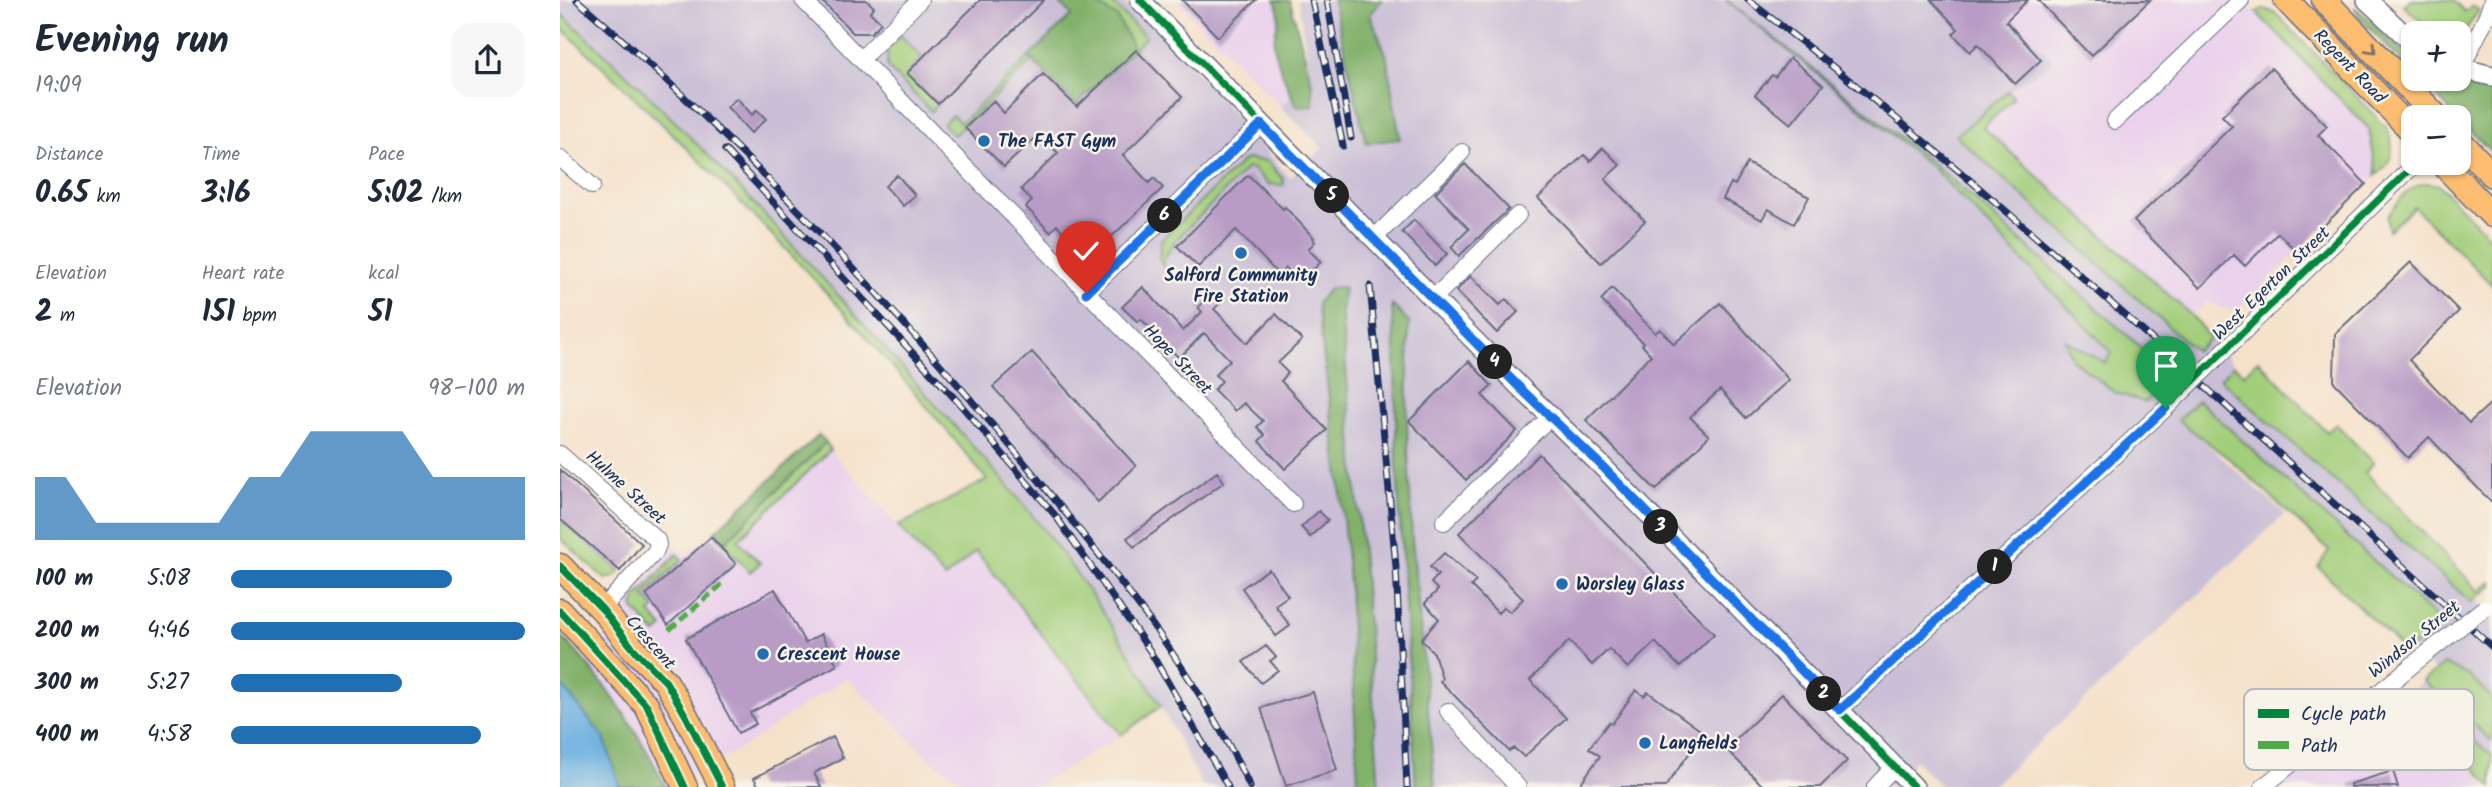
<!DOCTYPE html>
<html lang="en">
<head>
<meta charset="utf-8">
<style>
  body { margin:0; font-family:Kalam,sans-serif; background:#f6f6f7; color:#1f2937; height:100vh; display:flex; flex-direction:column; font-size:26px; white-space:nowrap }
  * { box-sizing:border-box; margin:0 }
  p { font-size:23px; color:#747a83 }
  .icon { flex:none; width:38px; height:38px; fill:none; stroke:currentColor; stroke-width:2; stroke-linecap:round; stroke-linejoin:round }
  .map { position:relative; flex:1; overflow:hidden }
  .side { display:flex; flex-direction:column; background:#fff; width:560px }
  .side>* { flex:none }
  .fabs { position:absolute; left:1841px; top:21px; display:grid; gap:14px }
  .fabs a { display:grid; place-items:center; width:70px; height:70px; border-radius:14px; background:#fff; box-shadow:0 2px 5px #0004; font-size:35px }
  .pin { position:absolute; display:grid; place-items:center; width:60px; height:60px; color:#fff; margin:-72px -30px; border-radius:50% 50% 50% 0; rotate:-45deg; box-shadow:0 0 7px #0007 }
  .pin .icon { rotate:45deg }
  .km { position:absolute; width:35px; height:35px; margin:-18px; border-radius:50%; background:#222; color:#fff; font-size:19px; line-height:35px; text-align:center }
  .round { display:grid; place-items:center; flex:none; width:74px; height:74px; border-radius:21px; background:#f6f6f7 }
  .head { display:flex; align-items:center; justify-content:space-between; height:119px; padding:0 35px }
  h1 { font-size:38px; font-weight:700; line-height:52px }
  .figures { display:grid; grid-template-columns:repeat(3,1fr); gap:10px; height:119px; padding:7px 35px }
  .figures div { display:grid; align-content:center }
  .figures b { font-size:30px; font-weight:700 }
  .figures small { font-size:19px; font-weight:400 }
  .figures p { font-size:19px }
  .chart { height:196px; padding:14px 35px }
  .chart p { display:flex; justify-content:space-between }
  .chart svg { width:100%; height:126px; margin-top:7px; fill:#1f6fb2; opacity:.7 }
  ul { padding:0 35px; list-style:none; font-size:23px }
  li { display:grid; grid-template-columns:112px 84px 1fr; align-items:center; height:52px }
  li i { height:18px; border-radius:9px; background:#1f6fb2 }
  main { display:flex; flex:1; min-height:0 }
  .map>svg:first-child { display:block }
  .built { fill:#ead1ec }
  .industrial { fill:#cabfd6 }
  .green { fill:#a3ce7a; stroke:#5f7e6c; stroke-width:2 }
  .forest { fill:#82b16a; stroke:#4e7064; stroke-width:2 }
  .water { fill:#6aafe0; stroke:#426f9f; stroke-width:2 }
  .building { fill:#b89cc6 }
  .lines { fill:none; stroke-linecap:round; stroke-linejoin:round }
  .minor-casing { stroke:#676d83; stroke-width:18 }
  .tertiary-casing { stroke:#676d83; stroke-width:22 }
  .trunk-casing { stroke:#676d83; stroke-width:27 }
  .minor { stroke:#fff; stroke-width:16 }
  .tertiary { stroke:#fff; stroke-width:19 }
  .trunk { stroke:#fcbd6f; stroke-width:24 }
  .rail-casing { stroke:#1b2f5e; stroke-width:7 }
  .rail { stroke:#f7f3e8; stroke-width:4.5; stroke-dasharray:13; stroke-linecap:butt }
  .minor-bridge-casing { stroke:#676d83; stroke-width:18; stroke-linecap:butt }
  .minor-bridge { stroke:#fff; stroke-width:16 }
  .quiet { stroke:#52ab49; stroke-width:5; stroke-dasharray:10 5; stroke-linecap:butt }
  .cycleway-casing { stroke:#f7f3e8; stroke-width:11 }
  .cycleway { stroke:#00873e; stroke-width:7 }
  .oneway { stroke:#806f66 }
  .route-casing { stroke:#fff; stroke-width:14 }
  .route { stroke:#1a73e8; stroke-width:9 }
  .poi-dot { fill:#1f6fb2; stroke:#f7f3e8; stroke-width:2.5 }
  .labels { text-anchor:middle; stroke-width:5; stroke-linejoin:round; paint-order:stroke }
  .street-label { font-size:18px; fill:#1b2f5e; stroke:#f7f3e8 }
  .poi-label { font-size:18px; font-weight:bold; fill:#1b2f5e; stroke:#f7f3e8; text-anchor:start }
  .key { fill:#f7f3e8; stroke:#b5b8bf; stroke-width:2 }
  .key-label { font-size:19px; fill:#1b2f5e }
</style>
</head>
<body>
<main>
<section class="side">
<div class="head"><div><h1>Evening run</h1><p>19:09</p></div><a class="round"><svg class="icon" aria-label="share" viewBox="0 0 24 24"><path d="M12 15V3M7 8l5-5 5 5M5 13v7h14v-7"/></svg></a></div>
<div class="figures">
<div><p>Distance</p><b>0.65<small> km</small></b></div>
<div><p>Time</p><b>3:16</b></div>
<div><p>Pace</p><b>5:02<small> /km</small></b></div>
</div>
<div class="figures">
<div><p>Elevation</p><b>2<small> m</small></b></div>
<div><p>Heart rate</p><b>151<small> bpm</small></b></div>
<div><p>kcal</p><b>51</b></div>
</div>
<div class="chart"><p><span>Elevation</span>98–100 m</p>
<svg viewBox="0 0 160 44" preserveAspectRatio="none"><path d="M0 44V22L10 22L20 38L30 38L40 38L50 38L60 38L70 22L80 22L90 6L100 6L110 6L120 6L130 22L140 22L150 22L160 22V44z"/></svg>
</div>
<ul>
<li><b>100 m</b>5:08<i style="width:75%"></i></li>
<li><b>200 m</b>4:46<i style="width:100%"></i></li>
<li><b>300 m</b>5:27<i style="width:58%"></i></li>
<li><b>400 m</b>4:58<i style="width:85%"></i></li>
</ul>
</section>
<div class="map">
<svg width="1932" height="787" viewBox="0 0 1932 787">
  <rect width="100%" height="100%" fill="#f7f3e8"/>
  <filter id="ink" filterUnits="userSpaceOnUse"><feTurbulence type="fractalNoise" baseFrequency=".0143" numOctaves="2"/><feDisplacementMap in="SourceGraphic" scale="14" xChannelSelector="R" yChannelSelector="G"/><feConvolveMatrix kernelMatrix="1 2 1 2 8 2 1 2 1" color-interpolation-filters="sRGB"/></filter>
  <filter id="wash" filterUnits="userSpaceOnUse"><feTurbulence type="fractalNoise" baseFrequency=".00686" numOctaves="4" result="noise"/><feDisplacementMap in="SourceGraphic" scale="28" xChannelSelector="R" yChannelSelector="G"/><feGaussianBlur stdDeviation="1.57" result="paint"/><feColorMatrix in="noise" values="0 0 0 0 0 0 0 0 0 0 0 0 0 0 0 0 0 1.4 0 .05"/><feComposite in="paint" operator="in"/></filter>
  <g filter="url(#wash)">
    <rect width="100%" height="100%" fill="#f5e1c9"/>
    <path class="built" d="M616 0H715L720 15 714 44 731 97 721 107Z
      M1435 0H1679L1696 12 1809 129 1816 169 1815 176 1675 312 1647 302 1632 316 1422 127 1454 98 1448 91Z
      M270 450 385 578 416 551 561 735 475 787H409L401 780 371 760 287 678 227 716 185 746 109 787H60L44 738 7 691 71 597 109 551 116 547 125 556 154 532 168 547Z
      M1843 687 1928 787H1718Z"/>
    <path class="industrial" d="M0 0H560L607 39 730 178 763 148 721 107 731 97 738 106 753 105 752 84 738 0H773L807 143 826 54 810 15 822 0H1435L1493 61 1449 91 1454 98 1423 127 1632 316 1674 365 1851 528 1845 536 1916 598 1932 619V698L1909 676 1884 664 1875 671 1852 648 1846 652 1758 567 1769 550 1672 461 1628 428 1725 514 1431 787H1382L1355 760 1333 787H875L855 586 846 425 840 443 837 471 856 787H643L601 706 549 619 490 538 439 475 427 480 362 399 207 228 0 27Z
      M1863 681 1932 741V755L1904 734 1855 688Z"/>
    <path class="green" d="M530 0H549L586 37 574 49 557 18Z
      M1166 0 1376 166 1612 375 1585 402 1556 393 1513 360 1505 340 1546 363 1551 352 1373 168Z
      M1851 0H1893L1905 12 1912 6 1919 10 1899 40V33H1875L1844 6Z
      M1703 9 1714 12 1721 19 1825 126C1837 145 1833 164 1815 176L1816 169 1809 129 1696 12Z
      M0 13C117 117 224 233 327 351 382 413 440 473 490 538 532 592 567 648 601 706L561 735 416 551 385 578 338 526 427 480C297 317 153 168 0 27Z
      M340 35 362 58 348 73 378 104 371 111 327 67 328 49Z
      M469 57 473 60 394 135 383 124 392 115 401 123Z
      M1448 91 1454 98 1423 127 1632 316 1650 338 1636 351 1396 136Z
      M685 159 707 161 723 179 724 185 708 184 693 169 687 168 613 243C610 253 604 253 603 266L599 258 601 240Z
      M1867 183 1879 185 1932 240V285L1854 207 1829 230 1827 217C1839 201 1847 186 1867 183Z
      M1698 360 1767 432 1776 424 1814 463 1805 472 1919 591 1932 581V586L1911 602 1660 379 1674 365 1684 374Z
      M1638 400 1883 624 1846 652 1758 567 1769 550 1672 461 1618 420Z
      M266 442 270 450 178 540 200 563 190 572 164 543Z
      M0 519 60 571 54 577 45 579 0 538Z
      M117 554 122 560 84 596 95 608 90 613 103 627 96 634 74 609 73 604 75 603V599Z
      M1884 664 1909 676 1932 698V741L1863 681Z
      M1861 693 1904 734 1932 755V787L1854 700Z"/>
    <path class="forest" d="M500 0H530L557 17 574 49 516 105 469 57 512 15 498 2Z
      M715 0 730 1 752 84 753 106 738 107C730 96 715 56 714 44 714 23 724 24 715 0Z
      M773 0H822L810 15 826 54 840 139 806 143Z
      M1794 7C1816 23 1832 44 1853 60V73L1802 21Z
      M1859 79H1885L1932 89V153Z
      M784 287 781 310 806 598 819 787H798L789 584 780 485 757 303 770 288Z
      M832 305 849 322 847 422 852 539 875 787H856L837 471 835 348Z
      M259 435 266 442 164 543 154 532Z
      M0 634C47 684 75 725 106 787H60L44 738 0 683Z"/>
    <path class="water" d="M0 683 44 738 60 787H0Z"/>
    <g id="blocks">
      <path class="building" d="M261 0H306L314 7 310 12 321 23 311 33H293Z
        M420 0H484L378 104 347 73Z
        M622 0H696L658 37Z
        M1371 0H1468L1446 21 1481 60 1455 84 1418 44 1410 52 1393 34 1398 29Z
        M1478 0H1590L1531 56Z
        M576 50 622 97 563 155 589 183 594 178 603 188 528 259 497 225 490 232 466 207 472 201 461 189 498 153 480 134 444 167 405 128 433 101 444 113 483 74 517 107Z
        M1230 58 1263 85 1231 124 1195 95 1212 75 1215 77Z
        M1711 68 1767 126 1758 135 1806 184 1737 252 1718 233 1685 266 1674 255 1640 288 1574 221 1672 126 1662 116Z
        M177 98 192 115 197 110 206 119 191 133 167 107Z
        M1043 148 1060 165 1045 179 1085 221 1041 263 978 198 1024 155 1030 161Z
        M1187 163 1249 197 1234 224 1208 209 1202 220 1163 199 1171 183 1175 185Z
        M905 164 949 209 899 256 891 247 909 229 875 193Z
        M337 175 355 195 343 206 325 186Z
        M688 175 723 209 725 207 754 238 753 240 755 242 748 249 761 262 740 282 726 268 719 275 676 230 638 267 617 246Z
        M854 220 887 254 875 266 842 232Z
        M1851 262 1899 311 1849 360 1909 423 1932 402V503L1869 437 1848 458 1774 382 1775 334Z
        M911 276 940 305 946 299 958 312 937 333 896 291Z
        M583 287 623 331 642 312 638 307 652 294 660 303 654 309 687 343 716 314 742 340 718 363 728 373 721 381 767 430 725 469 699 441 705 435 697 427 703 421 684 403 675 411 654 390 662 381 655 375 670 360 644 333 619 358 581 319 578 322 562 307Z
        M1052 288 1095 333 1100 329 1114 344 1160 303 1229 380 1186 418 1160 390 1130 417 1149 436 1096 490 1026 420 1091 355 1082 345 1083 343 1041 300Z
        M472 352 576 466 538 502 433 387Z
        M909 361 932 386 922 395 957 431 906 480 849 421Z
        M979 454 1154 634 1120 667 1095 642 1068 668 1049 649 1032 665 1009 641 970 680 1006 718 964 757 954 748 949 751 880 681 882 679 874 653 861 639 879 619 865 603 878 590 871 583 878 575 870 567 884 553 916 581 911 586 938 613 944 607 950 612 963 599 899 533Z
        M0 470 82 544 60 571 0 519Z
        M657 472 664 482 574 547 567 538Z
        M759 511 768 520 750 537 741 527Z
        M151 537 176 564 108 625 86 595Z
        M709 569 728 596 715 605 730 626 716 636 682 588Z
        M215 589 245 643 261 634 277 665 190 713 196 724 178 733 126 639Z
        M706 646 716 657 710 661 718 670 701 683 683 662Z
        M1076 690 1084 696 1088 692 1144 733 1105 787H1018L1040 756 1029 748 1049 722 1052 724Z
        M753 692 777 770 726 786 701 708Z
        M1222 694 1287 761 1260 787H1204L1166 749Z
        M273 737 283 758 254 773 261 787H199L194 778Z
        M1833 771 1838 787H1790V784Z"/>
    </g>
  </g>
  <g filter="url(#ink)">
    <use href="#blocks" fill-opacity="0" stroke="#676d83" stroke-width="2"/>
    <g class="lines">
      <g class="minor-casing">
        <path id="minor" d="M243 0 733 504
          M301 59 360 0
          M1902 70C1910 45 1927 23 1932 0
          M1555 121 1681 0
          M0 158 32 186
          M813 239 902 152
          M526 293 701 124
          M873 299 958 215
          M1664 351 1856 163
          M0 454 97 540 98 545 95 552 42 609
          M884 522 990 417
          M1280 710 1606 408
          M888 711 958 787
          M1315 787 1335 766
          M1703 787 1861 658"/>
      </g>
      <g class="tertiary-casing">
        <path id="tertiary" d="M580 0 962 389 1041 465 1354 787
          M1807 0 1853 43
          M1899 68 1932 76"/>
      </g>
      <g class="trunk-casing">
        <path id="trunk" d="M1726 0 1853 132
          M1764 0 1877 117
          M1899 140 1932 175
          M1882 163 1932 215
          M0 566 42 609 71 646 106 682 126 716 162 787
          M0 611 87 706 125 787"/>
      </g>
      <use href="#minor" class="minor"/>
      <use href="#tertiary" class="tertiary"/>
      <use href="#trunk" class="trunk"/>
      <g class="rail-casing">
        <path id="rail" d="M17 0C177 138 322 293 458 455 544 559 632 664 690 787
          M752 0 783 146
          M767 0 791 138
          M1188 0C1449 201 1688 427 1932 647
          M165 150 399 403 495 515 590 651 668 787
          M810 286 836 567 847 787"/>
      </g>
      <use href="#rail" class="rail"/>
      <g class="minor-bridge-casing">
        <path id="minor-bridge" d="M1606 408 1664 351
          M1861 658 1924 608"/>
      </g>
      <use href="#minor-bridge" class="minor-bridge"/>
      <path class="quiet" d="M109 630 160 586 157 581"/>
      <g class="cycleway-casing">
        <path id="cycleway" d="M580 0 962 389 1041 465 1354 787
          M0 566 42 609 71 646 106 682 126 716 162 787
          M0 611 87 706 125 787
          M1280 710 1578 435 1856 163"/>
      </g>
      <use href="#cycleway" class="cycleway"/>
    </g>
    <defs><path id="oneway-chevron" d="M-2-3.5L2.5 0L-2 3.5" fill="none" stroke-width="1.6" stroke-linecap="round" stroke-linejoin="round" transform="scale(1.75)"/></defs>
    <use class="oneway" href="#oneway-chevron" transform="translate(1812 49) rotate(46)"/>
  </g>
  <g class="lines" filter="url(#ink)">
    <g class="route-casing">
      <path id="route" d="M526 293 701 124 961 389 1041 465 1280 710 1606 408"/>
    </g>
    <use href="#route" class="route"/>
  </g>
  <g class="poi-dot">
    <circle cx="424" cy="141" r="7"/>
    <circle cx="681" cy="253" r="7"/>
    <circle cx="1002" cy="584" r="7"/>
    <circle cx="203" cy="654" r="7"/>
    <circle cx="1085" cy="743" r="7"/>
  </g>
  <g class="labels">
    <g class="street-label">
      <text transform="translate(1790 66) rotate(46)" y="6">Regent Road</text>
      <text transform="translate(1711 283) rotate(-44)" y="6">West Egerton Street</text>
      <text transform="translate(618 359) rotate(46)" y="6">Hope Street</text>
      <text transform="translate(66 487) rotate(42)" y="6">Hulme Street</text>
      <text transform="translate(1854 639) rotate(-39)" y="6">Windsor Street</text>
      <text transform="translate(91 642) rotate(49)" y="6">Crescent</text>
    </g>
    <g class="poi-label">
      <text x="438" y="147">The FAST Gym</text>
      <text x="681" y="281" text-anchor="middle">Salford Community<tspan x="681" dy="21">Fire Station</tspan></text>
      <text x="1016" y="590">Worsley Glass</text>
      <text x="217" y="660">Crescent House</text>
      <text x="1099" y="749">Langfields</text>
    </g>
  </g>
  <rect x="1684" y="689" width="230" height="81" rx="10" class="key"/>
  <rect x="1698" y="709" width="31" height="9" fill="#00873e"/>
  <rect x="1698" y="741" width="31" height="8" fill="#52ab49"/>
  <g class="key-label">
    <text x="1741" y="720">Cycle path</text>
    <text x="1741" y="752">Path</text>
  </g>
</svg>
<div class="fabs">
<a>+</a>
<a>−</a>
</div>
<div class="pin" style="left:1606px;top:408px;background:#1e9e55"><svg class="icon" aria-label="arrive" viewBox="0 0 24 24"><path d="M6 21V4h12l-3 4 3 4H6"/></svg></div>
<div class="pin" style="left:526px;top:293px;background:#d93025"><svg class="icon" aria-label="check" viewBox="0 0 24 24"><path d="M5 12l5 5 9-10"/></svg></div>
<b class="km" style="left:1435px;top:567px">1</b>
<b class="km" style="left:1264px;top:694px">2</b>
<b class="km" style="left:1101px;top:527px">3</b>
<b class="km" style="left:935px;top:362px">4</b>
<b class="km" style="left:772px;top:196px">5</b>
<b class="km" style="left:605px;top:216px">6</b>
</div>
</main>
</body>
</html>
